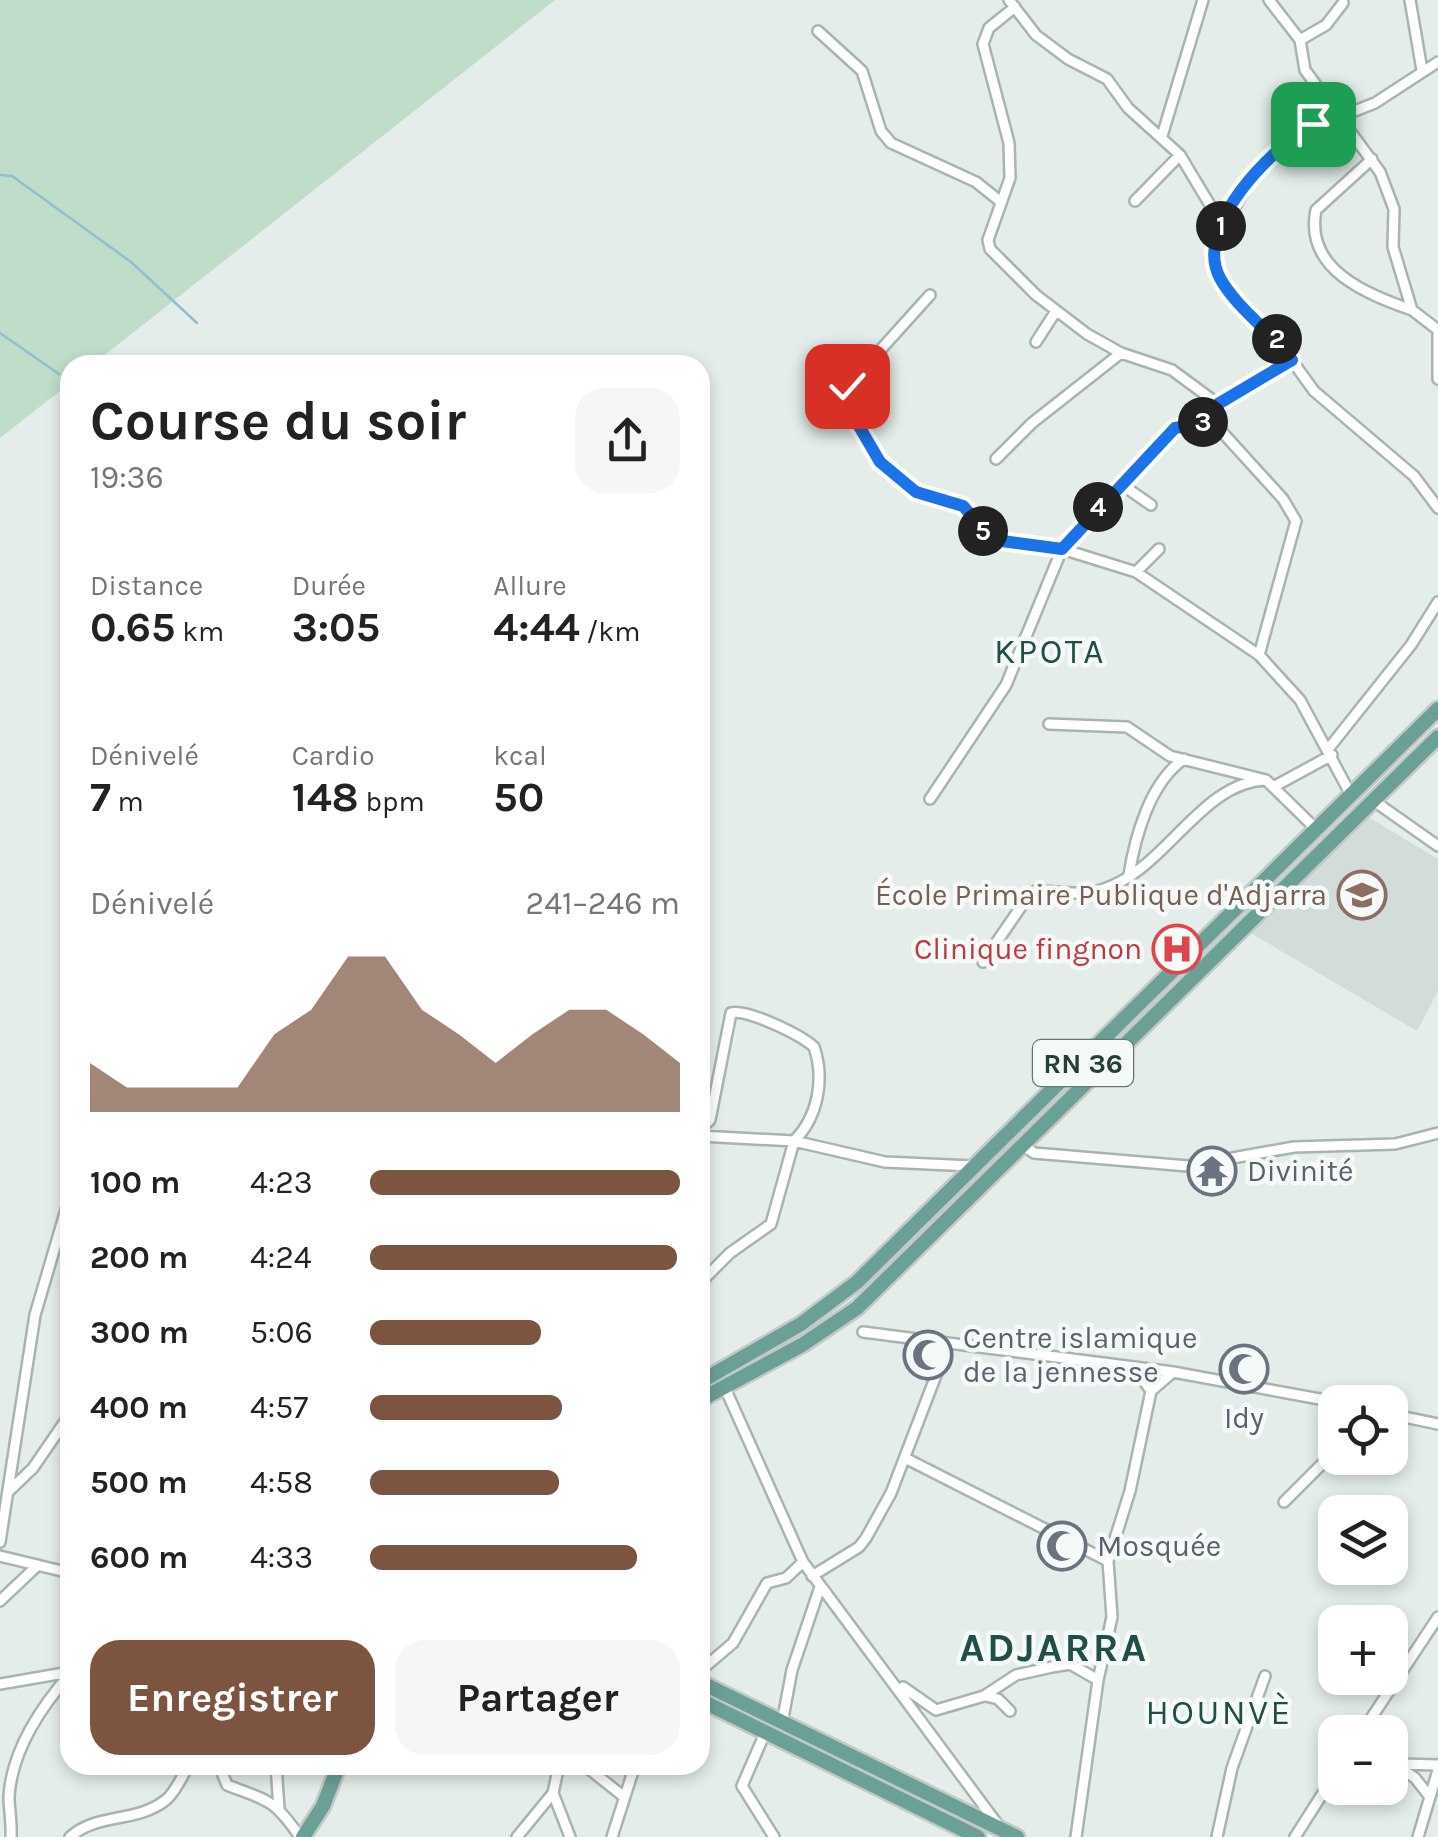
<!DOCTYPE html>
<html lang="fr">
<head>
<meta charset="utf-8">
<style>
  body { margin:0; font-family:Karla,sans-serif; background:#f6f6f6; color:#222; height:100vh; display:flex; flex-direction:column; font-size:38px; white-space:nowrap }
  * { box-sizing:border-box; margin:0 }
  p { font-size:32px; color:#767676 }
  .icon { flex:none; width:55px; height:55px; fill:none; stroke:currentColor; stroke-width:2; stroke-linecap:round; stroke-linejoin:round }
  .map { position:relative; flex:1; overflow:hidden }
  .drawer { position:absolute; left:60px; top:355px; width:650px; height:1420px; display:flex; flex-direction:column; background:#fff; border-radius:30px; box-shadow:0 5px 15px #0003 }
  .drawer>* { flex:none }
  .buttons { position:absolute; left:1318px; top:1385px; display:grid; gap:20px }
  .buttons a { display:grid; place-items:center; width:90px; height:90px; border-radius:20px; background:#fff; box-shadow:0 5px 15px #0003; font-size:50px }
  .pin { position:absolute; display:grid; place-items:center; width:85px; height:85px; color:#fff; margin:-42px; border-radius:20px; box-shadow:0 5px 15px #0006 }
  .km { position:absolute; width:50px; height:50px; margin:-25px; border-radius:50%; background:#222; color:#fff; font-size:28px; line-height:50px; text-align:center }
  .round { display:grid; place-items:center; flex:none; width:105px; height:105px; border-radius:30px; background:#f6f6f6 }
  .head { display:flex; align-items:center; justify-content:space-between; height:170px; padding:0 30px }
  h1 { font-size:55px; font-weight:700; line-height:75px }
  .stats { display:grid; grid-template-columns:repeat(3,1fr); gap:15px; height:170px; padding:10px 30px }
  .stats div { display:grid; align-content:center }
  .stats b { font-size:42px; font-weight:700 }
  .stats small { font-size:28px; font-weight:400 }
  .stats p { font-size:28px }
  .chart { height:280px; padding:20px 30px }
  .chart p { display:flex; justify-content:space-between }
  .chart svg { width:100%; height:180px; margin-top:10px; fill:#7c5440; opacity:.7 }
  .action { display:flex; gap:20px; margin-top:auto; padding:20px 30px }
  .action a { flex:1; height:115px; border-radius:30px; background:#7c5440; color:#fff; font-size:40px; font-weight:700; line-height:115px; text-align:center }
  .action a+a { background:#f6f6f6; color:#222 }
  ul { padding:0 30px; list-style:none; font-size:32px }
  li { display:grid; grid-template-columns:160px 120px 1fr; align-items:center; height:75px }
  li i { height:25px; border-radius:12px; background:#7c5440 }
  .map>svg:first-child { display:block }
  .built { fill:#d2ddd9 }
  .green { fill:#bfddc9 }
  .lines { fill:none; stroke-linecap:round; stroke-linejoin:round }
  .stream { stroke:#90bfcf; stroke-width:2.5 }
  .minor-casing { stroke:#a7b5b1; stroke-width:14 }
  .primary-casing { stroke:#c2c9c8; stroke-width:19 }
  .minor { stroke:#fff; stroke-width:9 }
  .primary { stroke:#6ba097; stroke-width:14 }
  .route-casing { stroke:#fff; stroke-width:20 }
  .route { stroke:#1a73e8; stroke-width:12 }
  .labels { text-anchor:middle; stroke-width:9; stroke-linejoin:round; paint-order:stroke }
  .shield { fill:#f5f9f7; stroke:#637672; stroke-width:2.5 }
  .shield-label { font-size:28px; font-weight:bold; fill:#243e39 }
  .education-label { font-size:30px; fill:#785e54; stroke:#f5f9f7; text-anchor:end }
  .health-label { font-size:30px; fill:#be3a42; stroke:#f5f9f7; text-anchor:end }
  .worship-label { font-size:30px; fill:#5b616d; stroke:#f5f9f7; text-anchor:start }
  .quarter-label { font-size:35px; letter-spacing:2.5px; fill:#214f48; stroke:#f5f9f7 }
  .district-label { font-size:40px; font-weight:bold; letter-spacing:2.5px; fill:#214f48; stroke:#f5f9f7 }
</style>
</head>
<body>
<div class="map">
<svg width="1438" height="1837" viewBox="0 0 1438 1837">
  <rect width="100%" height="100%" fill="#e4edea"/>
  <path class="built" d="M1365 815 1438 859V991L1417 1031 1249 932Z"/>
  <path class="green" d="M0 0H555L92 365H70V383L0 438Z"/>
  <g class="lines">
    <path class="stream" d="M0 175 12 176 131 262 197 323
      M0 333 59 374"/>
    <g class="minor-casing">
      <path id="minor" d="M1009 0 1036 35 1068 59 1107 79 1128 108 1180 155 1210 205 1217 232
        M1269 0 1300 40 1305 70 1380 172 1394 209 1393 247 1412 310 1438 330
        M1410 0 1422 70
        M1015 7 989 28 983 44 1009 143 1010 178 988 240 990 249 1036 295 1087 334 1121 353 1172 370 1218 404
        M818 31 862 71 881 131 891 143 976 182 1001 202
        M1300 40 1326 25 1343 3
        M1438 62 1375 103 1296 134 1256 171 1213 244V262L1221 281 1275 337 1314 391 1414 476 1438 508
        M1162 136 1203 0
        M1372 159 1316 210C1304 270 1367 294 1412 310
        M1135 201 1180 155
        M930 295 847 387 846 404 880 462 916 492 963 506 994 540 1062 549 1136 572 1259 655 1300 700 1351 795
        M1438 333V379
        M1036 342 1056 311
        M1213 422 1283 499 1296 521 1259 655
        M1213 422 1218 404 1292 360
        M996 459 1032 423 1121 353
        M1121 484 1151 505
        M1136 572 1159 549
        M1049 724 1127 727 1170 756 1266 780 1318 831
        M1329 748 1411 645 1438 602
        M1275 786 1332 755
        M930 799 1006 685 1062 549 1175 427 1213 422
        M1374 801 1438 846
        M1129 875C1135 837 1150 782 1184 759
        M983 962 1029 895 1035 891C1058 891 1081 897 1104 889 1166 869 1201 782 1266 780
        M700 1129 710 1120 731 1013C746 1008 801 1035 814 1047 825 1079 818 1117 794 1141L771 1224 730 1253 700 1283
        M700 1136 794 1141 885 1162 972 1166
        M1023 1145 1034 1153 1188 1166 1294 1147 1395 1144 1438 1133
        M863 1332 1173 1372 1336 1402
        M1134 1367 1151 1391
        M725 1388 803 1562 998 1825
        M1390 1414 1438 1424
        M905 1458 1108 1561
        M8 1492 33 1468 66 1420
        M1284 1502 1335 1451
        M0 1542 35 1315 70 1196
        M0 1556 70 1573
        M812 1576 859 1547 866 1538 891 1493 948 1344
        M0 1601 38 1565
        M700 1671 733 1643 767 1583 786 1578 803 1562
        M0 1684 70 1672
        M903 1687 936 1710 984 1696 1016 1675 1052 1667 1070 1664 1098 1680
        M986 1696 998 1699 1010 1711
        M782 1723 792 1670 820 1587
        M1362 1732 1438 1617
        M765 1733 742 1786 774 1837
        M1390 1761 1415 1778 1430 1797
        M1400 1764 1438 1765
        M219 1765 227 1785C268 1801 273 1798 300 1837
        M276 1765 279 1809
        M584 1765 623 1796
        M553 1793 570 1837
        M11 1837C12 1823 9 1810 9 1796 12 1751 41 1707 70 1674
        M70 1837C98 1812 137 1824 167 1799 176 1791 182 1776 189 1765
        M517 1837 553 1793 559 1765
        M612 1837 635 1765
        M1076 1837 1098 1680 1112 1617 1108 1561 1130 1491 1151 1391 1173 1372
        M1217 1837 1232 1768 1265 1676
        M1295 1837 1335 1774
        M1418 1837 1438 1770"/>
    </g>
    <g class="primary-casing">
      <path id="primary" d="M700 1382 801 1324 857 1282 1438 709
        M700 1400 802 1345 857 1308 1438 737
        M700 1682 1017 1837
        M700 1700 978 1837
        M303 1837 323 1806 339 1765"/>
    </g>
    <use href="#minor" class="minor"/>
    <use href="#primary" class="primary"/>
  </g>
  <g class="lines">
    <g class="route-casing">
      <path id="route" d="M847 386 846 404 880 462 916 492 963 506 994 540 1062 549 1175 428 1212 422 1218 404 1292 360C1271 331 1237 309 1220 278 1192 227 1272 148 1313 124"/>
    </g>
    <use href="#route" class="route"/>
  </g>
  <defs>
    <g id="school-ring" transform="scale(2.5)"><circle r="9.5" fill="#f5f9f7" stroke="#8d6e63" stroke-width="1.5"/><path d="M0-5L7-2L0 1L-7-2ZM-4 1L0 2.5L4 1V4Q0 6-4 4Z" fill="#8d6e63"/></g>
    <g id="hospital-ring" transform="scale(2.5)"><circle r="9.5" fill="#f5f9f7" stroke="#e0444e" stroke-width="1.5"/><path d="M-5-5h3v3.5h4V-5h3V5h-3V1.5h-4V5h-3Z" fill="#e0444e"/></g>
    <g id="temple-ring" transform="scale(2.5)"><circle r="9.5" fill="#f5f9f7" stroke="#6b7280" stroke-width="1.5"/><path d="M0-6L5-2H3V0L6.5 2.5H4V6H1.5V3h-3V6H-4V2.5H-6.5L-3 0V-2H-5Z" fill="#6b7280"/></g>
    <g id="mosque-ring" transform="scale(2.5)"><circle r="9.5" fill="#f5f9f7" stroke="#6b7280" stroke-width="1.5"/><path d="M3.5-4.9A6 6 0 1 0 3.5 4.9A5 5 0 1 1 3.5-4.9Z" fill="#6b7280"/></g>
  </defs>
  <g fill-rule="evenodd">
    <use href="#school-ring" x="1362" y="895"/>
    <use href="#hospital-ring" x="1177" y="949"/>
    <use href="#temple-ring" x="1212" y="1171"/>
    <use href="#mosque-ring" x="928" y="1355"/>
    <use href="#mosque-ring" x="1244" y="1369"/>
    <use href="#mosque-ring" x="1062" y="1546"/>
  </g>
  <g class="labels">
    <rect class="shield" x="1033" y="1040" width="100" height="46" rx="8"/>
    <g class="shield-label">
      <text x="1083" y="1073">RN 36</text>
    </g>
    <g class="education-label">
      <text x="1327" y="905">École Primaire Publique d'Adjarra</text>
    </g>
    <g class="health-label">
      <text x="1142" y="959">Clinique fingnon</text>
    </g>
    <g class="worship-label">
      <text x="1247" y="1181">Divinité</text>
      <text x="963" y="1348">Centre islamique<tspan x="963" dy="34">de la jennesse</tspan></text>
      <text x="1244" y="1428" text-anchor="middle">Idy</text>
      <text x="1097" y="1556">Mosquée</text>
    </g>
    <g class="quarter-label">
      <text x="1050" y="663">KPOTA</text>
      <text x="1219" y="1724">HOUNVÈ</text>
    </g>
    <g class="district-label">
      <text x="1054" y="1661">ADJARRA</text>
    </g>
  </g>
</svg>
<div class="buttons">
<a><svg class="icon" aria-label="locate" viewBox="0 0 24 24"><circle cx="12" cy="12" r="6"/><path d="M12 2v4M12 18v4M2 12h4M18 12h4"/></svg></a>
<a><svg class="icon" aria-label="layers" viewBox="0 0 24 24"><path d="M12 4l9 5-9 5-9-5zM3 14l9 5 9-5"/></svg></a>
<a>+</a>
<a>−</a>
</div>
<div class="pin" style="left:1313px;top:124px;background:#1e9e55"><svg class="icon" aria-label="arrive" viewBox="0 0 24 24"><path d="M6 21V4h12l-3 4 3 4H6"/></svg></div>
<div class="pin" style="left:847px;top:386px;background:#d93025"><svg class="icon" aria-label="check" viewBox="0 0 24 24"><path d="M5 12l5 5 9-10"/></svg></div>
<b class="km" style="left:1221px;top:226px">1</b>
<b class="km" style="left:1277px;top:339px">2</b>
<b class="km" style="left:1203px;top:422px">3</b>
<b class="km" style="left:1098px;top:507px">4</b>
<b class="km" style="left:983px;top:531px">5</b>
<section class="drawer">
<div class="head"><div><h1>Course du soir</h1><p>19:36</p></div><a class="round"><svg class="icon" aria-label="share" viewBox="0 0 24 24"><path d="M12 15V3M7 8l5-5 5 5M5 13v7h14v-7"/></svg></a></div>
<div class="stats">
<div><p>Distance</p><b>0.65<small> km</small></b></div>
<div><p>Durée</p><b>3:05</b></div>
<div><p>Allure</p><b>4:44<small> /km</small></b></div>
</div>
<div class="stats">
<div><p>Dénivelé</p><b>7<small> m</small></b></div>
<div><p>Cardio</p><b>148<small> bpm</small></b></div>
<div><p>kcal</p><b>50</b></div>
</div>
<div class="chart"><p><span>Dénivelé</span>241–246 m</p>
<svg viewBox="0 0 160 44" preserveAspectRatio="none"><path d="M0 44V32L10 38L20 38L30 38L40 38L50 25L60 19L70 6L80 6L90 19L100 25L110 32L120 25L130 19L140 19L150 25L160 32V44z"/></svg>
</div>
<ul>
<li><b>100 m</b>4:23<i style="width:100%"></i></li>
<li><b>200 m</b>4:24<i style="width:99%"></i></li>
<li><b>300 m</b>5:06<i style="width:55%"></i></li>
<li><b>400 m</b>4:57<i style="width:62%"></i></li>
<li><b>500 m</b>4:58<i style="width:61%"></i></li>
<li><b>600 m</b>4:33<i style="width:86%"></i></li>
</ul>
<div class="action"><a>Enregistrer</a><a>Partager</a></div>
</section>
</div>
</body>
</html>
